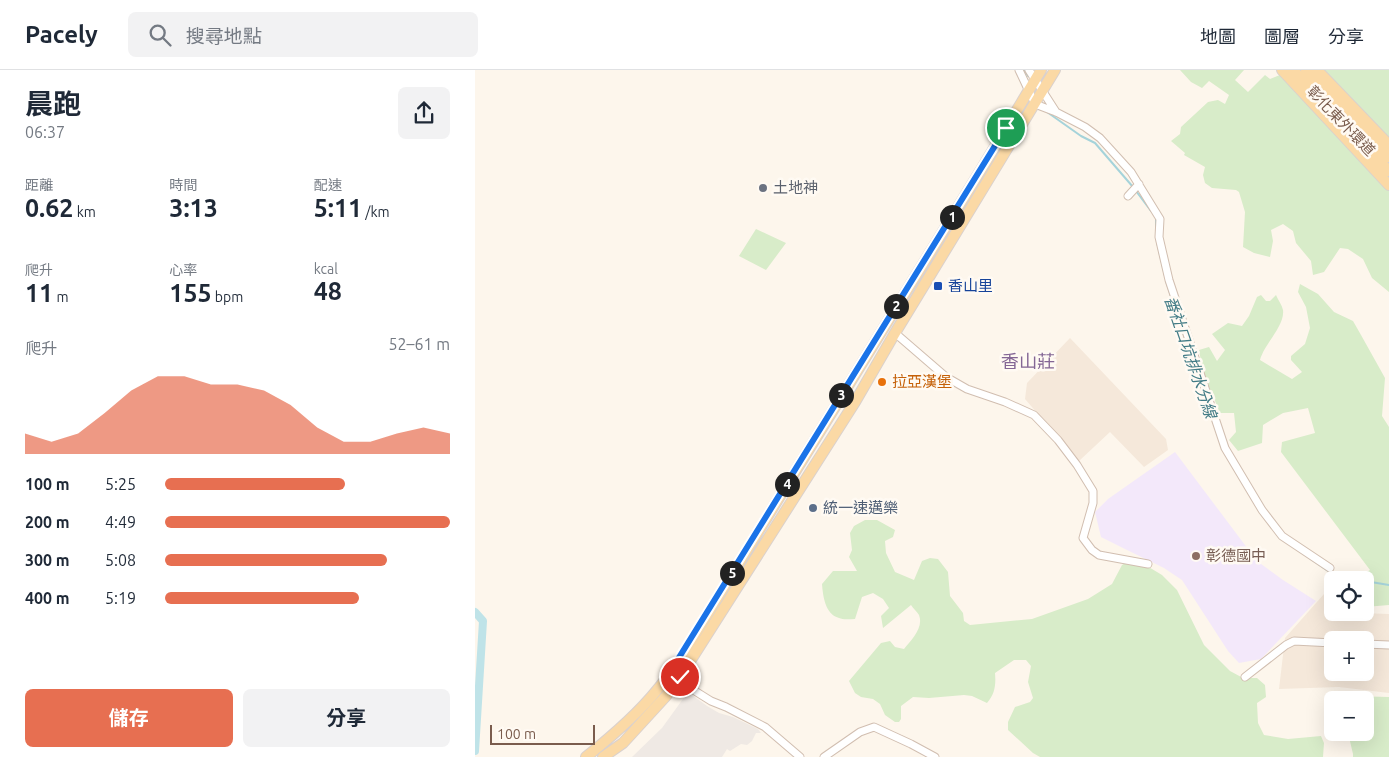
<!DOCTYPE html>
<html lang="zh-TW">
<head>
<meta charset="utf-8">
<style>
  body { margin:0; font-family:Ubuntu,"Noto Sans TC",sans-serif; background:#f2f2f3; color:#1f2937; height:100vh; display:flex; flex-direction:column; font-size:19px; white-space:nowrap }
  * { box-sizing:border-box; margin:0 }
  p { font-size:16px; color:#747a83 }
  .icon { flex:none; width:28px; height:28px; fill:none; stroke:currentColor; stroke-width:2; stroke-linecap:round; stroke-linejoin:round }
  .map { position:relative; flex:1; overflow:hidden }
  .side { display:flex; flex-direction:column; background:#fff; width:475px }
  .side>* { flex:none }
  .controls { position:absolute; left:849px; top:501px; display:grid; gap:10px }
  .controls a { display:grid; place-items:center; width:50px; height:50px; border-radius:8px; background:#fff; box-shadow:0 5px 20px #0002; font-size:25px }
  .scale { position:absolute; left:15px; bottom:12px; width:105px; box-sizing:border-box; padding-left:5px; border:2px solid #7a5c4d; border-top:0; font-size:14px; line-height:18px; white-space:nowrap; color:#7a5c4d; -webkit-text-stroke:4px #fffaf3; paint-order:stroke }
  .pin { position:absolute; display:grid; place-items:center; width:42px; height:42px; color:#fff; margin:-21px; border:2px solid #fff; border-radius:50%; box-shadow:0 1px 5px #0007 }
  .km { position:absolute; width:25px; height:25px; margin:-12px; border-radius:50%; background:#222; color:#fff; font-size:14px; line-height:25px; text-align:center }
  .round { display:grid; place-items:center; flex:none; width:52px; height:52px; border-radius:8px; background:#f2f2f3 }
  .summary { display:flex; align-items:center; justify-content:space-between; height:85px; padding:0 25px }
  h1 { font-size:28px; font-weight:700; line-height:38px }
  .stats { display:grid; grid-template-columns:repeat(3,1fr); gap:8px; height:85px; padding:5px 25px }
  .stats div { display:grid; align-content:center }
  .stats b { font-size:25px; font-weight:700 }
  .stats small { font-size:14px; font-weight:400 }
  .stats p { font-size:14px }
  .chart { height:140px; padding:10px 25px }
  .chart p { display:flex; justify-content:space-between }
  .chart svg { width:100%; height:90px; margin-top:5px; fill:#e76f51; opacity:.7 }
  .action { display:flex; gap:10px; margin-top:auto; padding:10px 25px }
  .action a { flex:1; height:58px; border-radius:8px; background:#e76f51; color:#fff; font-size:20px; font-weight:700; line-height:58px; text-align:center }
  .action a+a { background:#f2f2f3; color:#1f2937 }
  ul { padding:0 25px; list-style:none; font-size:16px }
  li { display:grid; grid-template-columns:80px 60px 1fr; align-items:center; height:38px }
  li i { height:12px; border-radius:6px; background:#e76f51 }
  header { display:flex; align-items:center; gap:30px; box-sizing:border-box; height:70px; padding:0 25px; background:#fff; border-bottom:1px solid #e0e1e3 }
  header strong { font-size:24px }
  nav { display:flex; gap:28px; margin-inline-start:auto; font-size:18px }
  .search { width:350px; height:45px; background:#f2f2f3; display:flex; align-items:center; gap:12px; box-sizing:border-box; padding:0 18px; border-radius:8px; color:#747a83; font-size:19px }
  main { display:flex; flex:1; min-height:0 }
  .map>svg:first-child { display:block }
  .residential { fill:#f5e8da; fill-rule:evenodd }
  .industrial { fill:#efe9e4 }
  .education { fill:#f3e8fa }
  .green { fill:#d8ecc9 }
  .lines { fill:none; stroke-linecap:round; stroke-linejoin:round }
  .stream { stroke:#a5d3da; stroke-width:2 }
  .canal { stroke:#bfe3e8; stroke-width:8 }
  .street-casing { stroke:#d1beb0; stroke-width:9 }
  .primary-casing { stroke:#dad1cd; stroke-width:12 }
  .street { stroke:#fff; stroke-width:7 }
  .primary { stroke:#fbd9a5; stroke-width:10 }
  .route-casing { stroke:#fff; stroke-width:10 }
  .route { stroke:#1a73e8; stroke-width:6 }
  .worship-dot { fill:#6b7280; stroke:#fffaf3; stroke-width:2 }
  .transit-dot { fill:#1a4fb4; stroke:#fffaf3; stroke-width:2 }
  .food-dot { fill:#e8710a; stroke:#fffaf3; stroke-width:2 }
  .service-dot { fill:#5c6f8a; stroke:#fffaf3; stroke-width:2 }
  .education-dot { fill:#8d6e63; stroke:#fffaf3; stroke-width:2 }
  .labels { text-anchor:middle; stroke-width:5; stroke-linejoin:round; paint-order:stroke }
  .street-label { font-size:15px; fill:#7a5c4d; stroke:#fffaf3 }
  .worship-label { font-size:15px; fill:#5b616d; stroke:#fffaf3; text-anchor:start }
  .transit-label { font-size:15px; fill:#164399; stroke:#fffaf3; text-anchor:start }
  .food-label { font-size:15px; fill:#c56008; stroke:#fffaf3; text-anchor:start }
  .service-label { font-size:15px; fill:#4e5e75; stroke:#fffaf3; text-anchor:start }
  .education-label { font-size:15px; fill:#785e54; stroke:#fffaf3; text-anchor:start }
  .water-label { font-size:16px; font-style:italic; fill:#437c86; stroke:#fffaf3 }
  .quarter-label { font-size:18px; fill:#846695; stroke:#fffaf3 }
</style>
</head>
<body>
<header>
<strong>Pacely</strong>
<div class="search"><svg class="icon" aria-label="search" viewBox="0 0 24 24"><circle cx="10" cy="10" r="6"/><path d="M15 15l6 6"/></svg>搜尋地點</div>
<nav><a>地圖</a><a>圖層</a><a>分享</a></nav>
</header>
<main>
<section class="side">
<div class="summary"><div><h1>晨跑</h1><p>06:37</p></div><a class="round"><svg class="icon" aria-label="share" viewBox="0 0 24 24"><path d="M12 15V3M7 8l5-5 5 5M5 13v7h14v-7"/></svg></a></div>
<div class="stats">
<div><p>距離</p><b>0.62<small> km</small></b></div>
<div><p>時間</p><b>3:13</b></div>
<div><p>配速</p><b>5:11<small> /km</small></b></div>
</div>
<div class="stats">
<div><p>爬升</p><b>11<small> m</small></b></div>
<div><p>心率</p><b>155<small> bpm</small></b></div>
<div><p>kcal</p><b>48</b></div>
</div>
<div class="chart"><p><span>爬升</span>52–61 m</p>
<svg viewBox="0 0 160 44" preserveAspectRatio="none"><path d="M0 44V34L10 38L20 34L30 24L40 13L50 6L60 6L70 10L80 10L90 13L100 20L110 31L120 38L130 38L140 34L150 31L160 34V44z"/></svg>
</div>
<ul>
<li><b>100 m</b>5:25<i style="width:63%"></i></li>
<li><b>200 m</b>4:49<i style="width:100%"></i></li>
<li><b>300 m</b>5:08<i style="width:78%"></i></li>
<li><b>400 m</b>5:19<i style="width:68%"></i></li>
</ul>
<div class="action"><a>儲存</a><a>分享</a></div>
</section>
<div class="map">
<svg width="914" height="687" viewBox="0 0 914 687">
  <rect width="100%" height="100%" fill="#fdf6ec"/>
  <path class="residential" d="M595 268 691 369 693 380 669 397 635 362 604 391 601 388 550 329 552 313Z
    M857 515 858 542 914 544V623L864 617 804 619 810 568ZM858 570H890V602H858Z"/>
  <path class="industrial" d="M213 622 232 636 244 643 258 647 283 659 286 663H281L277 671 272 675 266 674 255 681 252 679 247 687H157L187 658Z"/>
  <path class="education" d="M700 382 782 491 808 510 841 531 786 589 764 593 753 581 707 510 689 498 652 480 626 467 620 442 633 429Z"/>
  <path class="green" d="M705 0H769L760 10 773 22 790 5 795 9 805 5 914 118V222L897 208 888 189 873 179 865 178 849 202 838 205 836 191 821 173 818 161 808 154 796 160 798 171 795 187 779 183 768 177 770 142 764 122 761 120 737 118 730 113 728 105 730 97 709 85 710 83 696 71 705 64 706 57 733 32 743 30 750 34 754 25 734 11 727 18 716 12Z
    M845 0H914V74Z
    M281 159 311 173 291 200 264 186Z
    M825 214 843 224 859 242 878 251 886 265 910 308 907 346 914 357V535L890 537V510H884L883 507 895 500 806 382 807 372 840 363 833 338 808 343 788 355 787 373 763 381 754 370 761 362 759 343H745L728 302 724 280 734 277 742 291 750 280 737 264 753 253 767 256 774 246 782 227 786 225 791 231H795L801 225C803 230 807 235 808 240 810 256 789 274 785 290L817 309 827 302 816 290V286L830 274 835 258 831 237 823 222Z
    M390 450H402L420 460 418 467 410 471 411 483 420 502 439 510 447 491 455 488 463 489 473 502 475 526 488 543 489 551 495 555 557 549 613 529 637 514 647 495 654 491 662 490 687 505 702 520 729 575 755 601 768 608H782L790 615 791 627 782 633 783 653 789 665 813 669 846 666 849 673 848 687H565L558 683 533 660V652L540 637 555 632 558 628 553 612 556 596 551 590H539L520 603C521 615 520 624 512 633L497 626 489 625 454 628 438 627 426 636V649L424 652H420L410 645 405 634 398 629 386 627 380 623 374 611 406 573 415 571 420 577 429 579C436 570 449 558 444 545 442 542 438 538 436 535L408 558 406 546 414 538 408 529 398 523 387 527 380 549C375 549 368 550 364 548 350 544 348 526 347 514L358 501H382L374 487 377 480 375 463 379 456Z
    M875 626 914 627V687H878V684L874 667 882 665 884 663 890 662V630H876Z"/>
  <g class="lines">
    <path class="stream" d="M549 0 553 6
      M572 42 606 66 620 73 658 117
      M661 121 676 141
      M681 147V160
      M682 172 690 206
      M691 211 718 292
      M804 467 859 505 887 510
      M890 511 914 515"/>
    <path class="canal" d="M0 542 8 551 0 681"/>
    <g class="street-casing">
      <path id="street" d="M544 0 560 34 581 42 610 57 625 68 656 102 685 149 684 167 694 210 750 378 787 440 807 466 855 498
        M554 0 581 42
        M653 126 664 114
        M420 263 471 307 492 319 530 332 559 345 583 370 602 395 618 421V433L608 468 617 480 624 485 673 494
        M890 574 914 575
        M205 607 212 616 236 631 251 637 290 657 325 687
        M770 607 811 575 819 571 858 573
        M349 687 385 662 399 657 436 674 460 687"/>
    </g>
    <g class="primary-casing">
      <path id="primary" d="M807 0 914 115
        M818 0 914 101
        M831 0 914 87
        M842 0 914 75
        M111 687C136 667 162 645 182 620 189 612 195 603 201 595L509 95 566 0
        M128 687 148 673 191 626 205 607 380 332 420 263 580 0"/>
    </g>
    <use href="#street" class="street"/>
    <use href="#primary" class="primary"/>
  </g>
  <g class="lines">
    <g class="route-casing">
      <path id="route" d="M205 607 200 594 531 58"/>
    </g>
    <use href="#route" class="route"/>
  </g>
  <circle class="worship-dot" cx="288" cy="118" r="5"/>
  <rect class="transit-dot" x="458" y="211" width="10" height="10" rx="2.5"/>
  <circle class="food-dot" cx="407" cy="312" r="5"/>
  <circle class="service-dot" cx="338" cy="438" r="5"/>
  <circle class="education-dot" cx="721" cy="486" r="5"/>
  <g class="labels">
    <g class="street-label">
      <text transform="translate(866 51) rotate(46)" y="5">彰化東外環道</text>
    </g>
    <g class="worship-label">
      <text x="298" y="123">土地神</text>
    </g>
    <g class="transit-label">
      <text x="473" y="221">香山里</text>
    </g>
    <g class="food-label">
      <text x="417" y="317">拉亞漢堡</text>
    </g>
    <g class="service-label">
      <text x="348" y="443">統一速邁樂</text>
    </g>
    <g class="education-label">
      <text x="731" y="491">彰德國中</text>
    </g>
    <g class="water-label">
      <text transform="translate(716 287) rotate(71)" y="6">番社口坑排水分線</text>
    </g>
    <g class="quarter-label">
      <text x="553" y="298">香山莊</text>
    </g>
  </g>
</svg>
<div class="controls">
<a><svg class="icon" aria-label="locate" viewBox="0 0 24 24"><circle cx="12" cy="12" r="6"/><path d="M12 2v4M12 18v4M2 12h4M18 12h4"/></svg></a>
<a>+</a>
<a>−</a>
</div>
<div class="scale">100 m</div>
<div class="pin" style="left:531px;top:58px;background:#1e9e55"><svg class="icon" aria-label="arrive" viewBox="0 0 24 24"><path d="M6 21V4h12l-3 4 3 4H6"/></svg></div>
<div class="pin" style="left:205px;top:607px;background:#d93025"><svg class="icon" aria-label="check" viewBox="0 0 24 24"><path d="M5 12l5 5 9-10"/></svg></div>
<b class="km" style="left:477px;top:147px">1</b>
<b class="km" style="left:421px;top:236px">2</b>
<b class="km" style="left:366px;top:325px">3</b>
<b class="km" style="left:312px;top:414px">4</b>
<b class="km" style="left:257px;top:503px">5</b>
</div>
</main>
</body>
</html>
